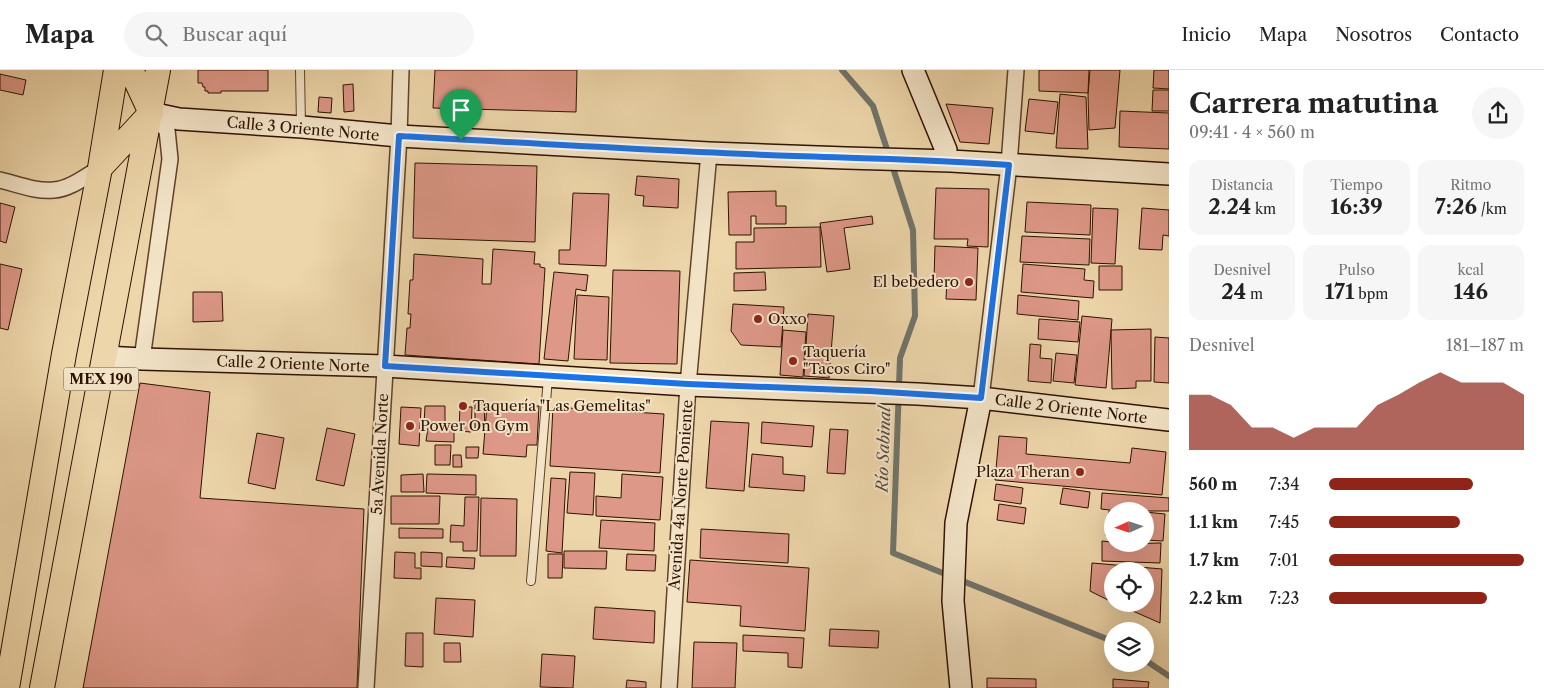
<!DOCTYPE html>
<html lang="es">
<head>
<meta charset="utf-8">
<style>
  body { margin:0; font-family:"Libre Caslon Text",serif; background:#f6f6f6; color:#222; height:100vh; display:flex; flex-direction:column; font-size:19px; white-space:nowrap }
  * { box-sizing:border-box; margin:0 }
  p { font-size:16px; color:#767676 }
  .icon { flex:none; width:28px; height:28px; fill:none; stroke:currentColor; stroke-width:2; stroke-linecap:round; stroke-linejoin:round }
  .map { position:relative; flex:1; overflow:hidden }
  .sheet { display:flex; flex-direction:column; background:#fff; width:375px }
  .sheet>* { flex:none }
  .needle { width:32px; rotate:267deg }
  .controls { position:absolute; left:1104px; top:432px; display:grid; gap:10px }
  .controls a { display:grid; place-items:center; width:50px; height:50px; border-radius:50%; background:#fff; box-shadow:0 5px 20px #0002; font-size:25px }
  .pin { position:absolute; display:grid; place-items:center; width:42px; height:42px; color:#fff; margin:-51px -21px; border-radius:50% 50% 50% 0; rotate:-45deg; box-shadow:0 0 5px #0007 }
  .pin .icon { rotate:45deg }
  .round { display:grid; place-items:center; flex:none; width:52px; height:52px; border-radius:26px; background:#f6f6f6 }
  .headline { display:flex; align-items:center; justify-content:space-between; height:85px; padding:0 20px }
  h1 { font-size:28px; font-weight:800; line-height:38px }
  .figures { display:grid; grid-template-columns:repeat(3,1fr); gap:8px; height:85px; padding:5px 20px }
  .figures div { display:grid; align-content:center; border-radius:12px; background:#f6f6f6; text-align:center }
  .figures b { font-size:21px; font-weight:800 }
  .figures small { font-size:14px; font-weight:400 }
  .figures p { font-size:14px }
  .chart { height:140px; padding:10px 20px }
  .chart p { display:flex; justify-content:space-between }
  .chart svg { width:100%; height:90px; margin-top:5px; fill:#8f2418; opacity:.7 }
  ul { padding:0 20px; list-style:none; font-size:16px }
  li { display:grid; grid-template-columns:80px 60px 1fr; align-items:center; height:38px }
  li i { height:12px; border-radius:6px; background:#8f2418 }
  header { display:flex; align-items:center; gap:30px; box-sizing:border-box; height:70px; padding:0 25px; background:#fff; border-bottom:1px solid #e0e0e0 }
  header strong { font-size:24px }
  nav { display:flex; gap:28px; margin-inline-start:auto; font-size:18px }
  .search { width:350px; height:45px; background:#f6f6f6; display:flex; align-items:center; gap:12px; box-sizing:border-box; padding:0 18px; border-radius:28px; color:#767676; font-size:19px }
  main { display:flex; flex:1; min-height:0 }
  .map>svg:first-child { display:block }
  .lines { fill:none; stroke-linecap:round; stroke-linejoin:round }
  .stream { stroke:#71746c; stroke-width:6 }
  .building { fill:#de9888; stroke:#2e1200 }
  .service-casing { stroke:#5e432a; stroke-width:10 }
  .minor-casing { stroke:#5e432a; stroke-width:18 }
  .secondary-casing { stroke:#2e1200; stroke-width:24 }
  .primary-casing { stroke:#2e1200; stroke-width:26 }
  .service { stroke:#f3e4c8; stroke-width:8 }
  .minor { stroke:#f3e4c8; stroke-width:15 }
  .secondary { stroke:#f3e4c8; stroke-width:21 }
  .primary { stroke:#edd6aa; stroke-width:24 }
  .route-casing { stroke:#fff; stroke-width:10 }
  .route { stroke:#1a73e8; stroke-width:6 }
  .poi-dot { fill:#8f2418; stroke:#f3e4c8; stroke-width:2 }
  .labels { text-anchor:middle; stroke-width:4; stroke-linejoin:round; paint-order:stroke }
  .shield { fill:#f3e4c8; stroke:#69513c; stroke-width:1 }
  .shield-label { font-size:14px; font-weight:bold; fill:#2e1200 }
  .street-label { font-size:15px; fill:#2e1200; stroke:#f3e4c8 }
  .poi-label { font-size:15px; fill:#2e1200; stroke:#f3e4c8; text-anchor:start }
  .water-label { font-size:16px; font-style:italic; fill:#554b3f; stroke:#f3e4c8 }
</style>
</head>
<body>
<header>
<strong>Mapa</strong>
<div class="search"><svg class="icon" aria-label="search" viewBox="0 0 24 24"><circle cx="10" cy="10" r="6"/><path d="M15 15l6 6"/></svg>Buscar aquí</div>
<nav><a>Inicio</a><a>Mapa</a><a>Nosotros</a><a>Contacto</a></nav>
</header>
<main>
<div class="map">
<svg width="1169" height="618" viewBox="0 0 1169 618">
  <rect width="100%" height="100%" fill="#edd6aa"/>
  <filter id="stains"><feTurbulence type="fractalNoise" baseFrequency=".004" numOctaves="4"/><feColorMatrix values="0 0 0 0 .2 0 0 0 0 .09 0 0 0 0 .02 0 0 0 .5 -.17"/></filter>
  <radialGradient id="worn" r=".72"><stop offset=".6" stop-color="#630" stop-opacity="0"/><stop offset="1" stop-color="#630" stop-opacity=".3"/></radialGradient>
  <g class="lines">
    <path class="stream" d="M842 0 873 36 913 160 915 246 900 288 893 483 1112 571
      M1145 590 1169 606"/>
  </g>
  <path class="building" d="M198 0H268V21H221V23H208V21H205V17H203L202 13H198Z
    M435 0H577L576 42 433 38Z
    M1039 0H1089L1088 23 1039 21Z
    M1090 0H1120L1115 58 1089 60 1088 25Z
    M1154 0H1169V19L1153 18Z
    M0 4 26 10 23 25 0 20Z
    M353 14 354 41 344 42 343 15Z
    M1153 20H1169V41H1152Z
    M1060 24 1086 27 1088 79 1056 78Z
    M319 27 332 28 331 43 318 42Z
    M1029 29 1058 32 1054 64 1025 61Z
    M946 34 993 38 989 74 960 72Z
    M1120 41 1169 43V79L1119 77Z
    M415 93 537 96 535 172 413 168Z
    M637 106 679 109 678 138 643 136 644 126 635 125Z
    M936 118 989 119 988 177 967 176 968 169H934Z
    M776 121V136H786V154H756V146H751V165H729L728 122Z
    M573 123 609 124 606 196 559 194V180H570Z
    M1027 132 1091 135 1090 165 1025 162Z
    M0 133 15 137 6 173 0 171Z
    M1093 138 1118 139 1115 194 1091 193Z
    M1142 138 1169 140V166L1163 165 1162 180 1139 179Z
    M872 146 873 154 844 158 850 199 827 202 820 153Z
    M820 157 821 197 736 199V172H754V158Z
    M1022 166 1090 169 1089 195 1020 192Z
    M935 176 978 178 976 230 946 229 947 209H934Z
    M493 179 535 182 534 194H540V197L545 198 539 294 405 285 407 258H410L411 244H408L410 210H413L414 184 483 189 482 214H491Z
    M0 194 22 199 8 260 0 258Z
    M1023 194 1085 199 1084 210 1094 211 1093 228 1021 222Z
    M1099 196H1122V220H1099Z
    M613 200 680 201 677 294 610 293Z
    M554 202 588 205 586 221 576 219 568 291 544 289Z
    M765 202 766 220 734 221V203Z
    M193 222H222L223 251 193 252Z
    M577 225 609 227 607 290 574 289Z
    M1018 225 1079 231 1078 250 1017 244Z
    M733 234 784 237 781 277 741 275 731 261Z
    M808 244 834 246 829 308 804 306Z
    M1082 246 1112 249 1106 318 1075 315Z
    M1039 249 1080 252 1078 272 1038 269Z
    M1151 259V311H1136V318L1112 319 1111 260Z
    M783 260 806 262 803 307 780 305Z
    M1155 267 1169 268V313L1154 312Z
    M1030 274 1041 275 1040 288 1052 289 1051 313 1028 311Z
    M1056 283 1077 285 1074 313 1053 311Z
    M140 313 210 322 200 428 364 439 357 618H83Z
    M484 333 485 360H475V334Z
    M487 335 529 338V336H539L537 375H527L526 387 483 384Z
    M425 336H445V354H424Z
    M401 337 421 338 419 376 399 374Z
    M460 337H472L471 362 459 361Z
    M553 337 664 344 660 403 550 396Z
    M711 351 749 353 744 421 706 418Z
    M762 352 814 356 812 377 761 373Z
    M327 358 355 364 344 416 316 410Z
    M428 358H454V372L426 371Z
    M830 359 848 360 845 404 827 403Z
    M257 363 284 368 275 419 248 413Z
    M999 366 1027 368 1026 384 1130 393 1132 378 1166 382 1162 425 995 410Z
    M435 375H451L450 395H435Z
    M466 377H479L478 388H466Z
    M752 384 783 387V404L805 406 804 421 749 417Z
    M453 385H461L462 397H453Z
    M570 402 595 403 593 445 567 443Z
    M423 404 424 422H401V405Z
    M427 404 476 405V425L426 423Z
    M622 404 663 407 660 450 596 446V426L621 428Z
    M551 408 566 409 562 483 546 481Z
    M996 414 1023 418 1021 434 994 430Z
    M1063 418 1090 422 1088 438 1060 434Z
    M1102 423 1169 428V441H1118L1101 439Z
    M391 426H440L439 454H391Z
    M465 427H479L477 481H463V472H450L451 455 464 456Z
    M481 428 517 429 516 486H480Z
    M999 434 1026 438 1024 454 997 450Z
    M1109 441H1112V467L1106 466Z
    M1145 442 1165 444 1163 471 1145 470Z
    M601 450 655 453 654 481 599 478Z
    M399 458 443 459V468H399Z
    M701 459 789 464 788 493 700 488Z
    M1102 471 1112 472V474L1161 473 1160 493 1102 491Z
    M564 481H607L606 499 564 498Z
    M395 482 415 483V498H421V509L394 508Z
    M421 482 442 483V497L421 496Z
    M548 484H563L562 508H548Z
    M627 484 656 485 655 501 626 500Z
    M447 487 475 488 474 499 446 497Z
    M690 490 809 498 805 561 740 556 741 536 687 532Z
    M1092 493 1162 499 1160 553 1117 534H1145V501H1112V532L1090 521Z
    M436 528 475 530 473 567 434 564Z
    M595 537 655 541 654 573 593 569Z
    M830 559 879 561 878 578 829 576Z
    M406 563H423V597L405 596Z
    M743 565 804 568 802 598 788 597V583L743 581Z
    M694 572 737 573 735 618H692Z
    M444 573H460L461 592H444Z
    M542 584 575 586 573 618 540 617Z
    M987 608 1036 609V618H987Z
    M1113 609 1149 612 1148 618H1113Z
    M627 610 646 612V618H626Z"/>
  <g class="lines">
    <g class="service-casing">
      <path id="service" d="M300 0 301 55
        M531 511 548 308"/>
    </g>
    <g class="minor-casing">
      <path id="minor" d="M0 110C17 114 36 122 54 120 70 119 86 106 100 98
        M142 289 170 89 167 60 151 43
        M981 328 1009 95 1016 0
        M366 618 399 66 401 0
        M669 618 688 315 709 83"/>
    </g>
    <g class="secondary-casing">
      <path id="secondary" d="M913 0 946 80
        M151 43 179 49 302 57 399 66 709 83 846 88 951 91 1169 104
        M105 287 142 289 385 296 688 315 918 324 981 328 1169 350
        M961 618 953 531 956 453 981 328"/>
    </g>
    <g class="primary-casing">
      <path id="primary" d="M100 98 151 43 131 0
        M7 618 64 284 100 98 116 0
        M42 618 158 0"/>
    </g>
    <use href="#service" class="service"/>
    <use href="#minor" class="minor"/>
    <use href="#secondary" class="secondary"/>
    <use href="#primary" class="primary"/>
  </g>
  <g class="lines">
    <g class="route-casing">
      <path id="route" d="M399 66C522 73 644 80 766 85 847 88 928 89 1009 95L981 328 870 321 688 314 385 296Z"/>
    </g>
    <use href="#route" class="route"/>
  </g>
  <g class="poi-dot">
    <circle cx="969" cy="212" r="5"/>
    <circle cx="758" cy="249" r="5"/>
    <circle cx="793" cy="291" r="5"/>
    <circle cx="463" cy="336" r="5"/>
    <circle cx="410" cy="356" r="5"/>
    <circle cx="1080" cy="402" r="5"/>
  </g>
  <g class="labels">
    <rect class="shield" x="63.5" y="297.5" width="75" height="23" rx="4"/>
    <g class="shield-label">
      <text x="101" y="314">MEX 190</text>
    </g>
    <g class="street-label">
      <text transform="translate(303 59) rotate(5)" y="5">Calle 3 Oriente Norte</text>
      <text transform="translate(293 294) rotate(2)" y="5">Calle 2 Oriente Norte</text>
      <text transform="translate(1071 339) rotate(7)" y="5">Calle 2 Oriente Norte</text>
      <text transform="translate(380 384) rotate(-87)" y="5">5a Avenida Norte</text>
      <text transform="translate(681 425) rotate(-86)" y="5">Avenida 4a Norte Poniente</text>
    </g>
    <g class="poi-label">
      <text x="959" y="217" text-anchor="end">El bebedero</text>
      <text x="768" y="254">Oxxo</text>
      <text x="803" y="287">Taquería<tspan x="803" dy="17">"Tacos Ciro"</tspan></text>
      <text x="473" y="341">Taquería "Las Gemelitas"</text>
      <text x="420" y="361">Power On Gym</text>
      <text x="1070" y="407" text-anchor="end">Plaza Theran</text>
    </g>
    <g class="water-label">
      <text transform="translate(883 379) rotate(-88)" y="6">Río Sabinal</text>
    </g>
  </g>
  <rect width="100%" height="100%" filter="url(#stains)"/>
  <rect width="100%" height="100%" fill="url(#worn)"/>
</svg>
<div class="controls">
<a><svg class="needle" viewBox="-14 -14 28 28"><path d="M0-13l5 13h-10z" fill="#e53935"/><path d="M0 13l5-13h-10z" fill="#767676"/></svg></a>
<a><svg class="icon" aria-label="locate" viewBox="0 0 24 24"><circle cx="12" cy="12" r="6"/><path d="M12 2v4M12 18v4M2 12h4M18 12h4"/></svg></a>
<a><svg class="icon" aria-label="layers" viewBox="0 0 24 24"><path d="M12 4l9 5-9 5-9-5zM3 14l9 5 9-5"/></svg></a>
</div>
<div class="pin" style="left:461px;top:70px;background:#1e9e55"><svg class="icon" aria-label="arrive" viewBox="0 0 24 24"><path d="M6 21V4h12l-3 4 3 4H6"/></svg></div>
</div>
<section class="sheet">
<div class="headline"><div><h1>Carrera matutina</h1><p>09:41 · 4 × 560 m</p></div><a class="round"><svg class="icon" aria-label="share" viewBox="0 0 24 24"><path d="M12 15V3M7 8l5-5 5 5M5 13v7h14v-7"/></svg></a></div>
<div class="figures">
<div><p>Distancia</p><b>2.24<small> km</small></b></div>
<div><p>Tiempo</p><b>16:39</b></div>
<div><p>Ritmo</p><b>7:26<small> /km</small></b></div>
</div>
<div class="figures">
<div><p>Desnivel</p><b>24<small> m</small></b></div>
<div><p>Pulso</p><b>171<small> bpm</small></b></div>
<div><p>kcal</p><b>146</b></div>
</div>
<div class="chart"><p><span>Desnivel</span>181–187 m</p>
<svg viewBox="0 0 160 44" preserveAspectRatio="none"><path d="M0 44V17L10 17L20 22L30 33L40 33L50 38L60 33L70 33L80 33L90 22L100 17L110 11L120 6L130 11L140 11L150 11L160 17V44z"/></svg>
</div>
<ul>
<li><b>560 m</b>7:34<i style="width:74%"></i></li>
<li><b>1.1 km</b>7:45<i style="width:67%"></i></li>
<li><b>1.7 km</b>7:01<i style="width:100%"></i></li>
<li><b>2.2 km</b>7:23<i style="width:81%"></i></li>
</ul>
</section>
</main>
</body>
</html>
